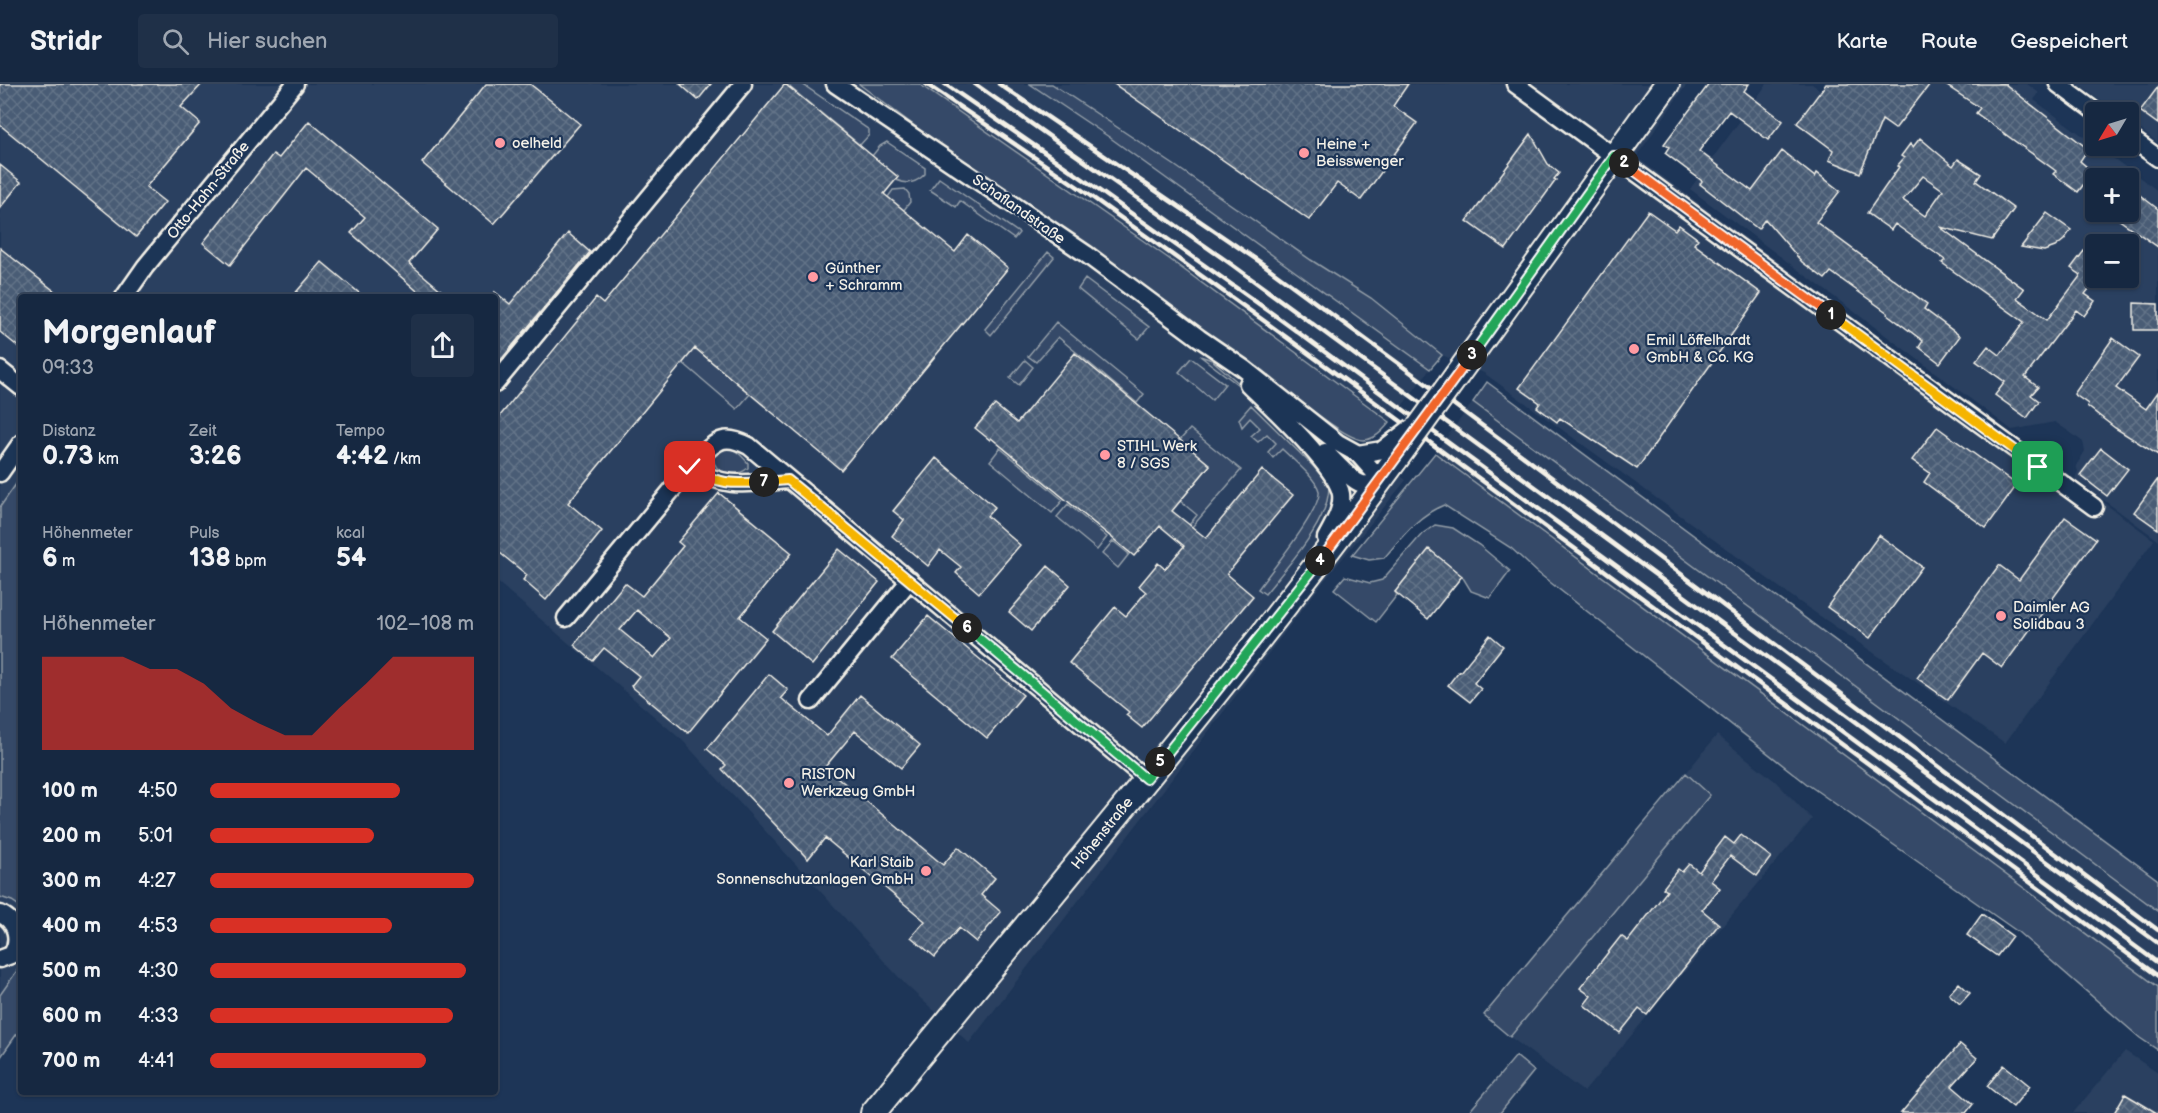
<!DOCTYPE html>
<html lang="de">
<head>
<meta charset="utf-8">
<style>
  body { margin:0; font-family:"Balsamiq Sans",sans-serif; background:#1f3048; color:#f1f3f6; height:100vh; display:flex; flex-direction:column; font-size:22px; white-space:nowrap }
  * { box-sizing:border-box; margin:0 }
  p { font-size:20px; color:#9ea6b1 }
  .icon { flex:none; width:33px; height:33px; fill:none; stroke:currentColor; stroke-width:2; stroke-linecap:round; stroke-linejoin:round }
  .map { position:relative; flex:1; overflow:hidden }
  .drawer { position:absolute; left:18px; top:210px; width:480px; height:801px; display:flex; flex-direction:column; background:#162841; border-radius:6px; box-shadow:0 2px 4px #0004,0 0 0 2px #35445a }
  .drawer>* { flex:none }
  .needle { width:39px; rotate:232deg }
  .controls { position:absolute; left:2085px; top:18px; display:grid; gap:12px }
  .controls a { display:grid; place-items:center; width:54px; height:54px; border-radius:6px; background:#162841; box-shadow:0 2px 4px #0004,0 0 0 2px #35445a; font-size:30px }
  .pin { position:absolute; display:grid; place-items:center; width:51px; height:51px; color:#fff; margin:-26px; border-radius:12px; box-shadow:0 3px 9px #0006 }
  .km { position:absolute; width:30px; height:30px; margin:-15px; border-radius:50%; background:#222; color:#fff; font-size:16px; line-height:30px; text-align:center }
  .round { display:grid; place-items:center; flex:none; width:63px; height:63px; border-radius:6px; background:#1f3048 }
  .headline { display:flex; align-items:center; justify-content:space-between; height:102px; padding:0 24px }
  h1 { font-size:33px; font-weight:800; line-height:45px }
  .stats { display:grid; grid-template-columns:repeat(3,1fr); gap:9px; height:102px; padding:6px 24px }
  .stats div { display:grid; align-content:center }
  .stats b { font-size:26px; font-weight:800 }
  .stats small { font-size:16px; font-weight:400 }
  .stats p { font-size:16px }
  .chart { height:168px; padding:12px 24px }
  .chart p { display:flex; justify-content:space-between }
  .chart svg { width:100%; height:108px; margin-top:6px; fill:#d93025; opacity:.7 }
  ul { padding:0 24px; list-style:none; font-size:20px }
  li { display:grid; grid-template-columns:96px 72px 1fr; align-items:center; height:45px }
  li i { height:15px; border-radius:8px; background:#d93025 }
  header { display:flex; align-items:center; gap:36px; box-sizing:border-box; height:84px; padding:0 30px; background:#162841; border-bottom:2px solid #35445a }
  header strong { font-size:28px }
  nav { display:flex; gap:33px; margin-inline-start:auto; font-size:21px }
  .search { width:420px; height:54px; background:#1f3048; display:flex; align-items:center; gap:15px; box-sizing:border-box; padding:0 21px; border-radius:6px; color:#9ea6b1; font-size:22px }
  .map>svg:first-child { display:block }
  .built { fill:#2a4060; fill-rule:evenodd }
  .green { fill:#354a67; stroke:#949ea8; stroke-width:1.5 }
  .building { fill:url(#building-cross-hatch); stroke:#f4f1e8; stroke-width:1.5; fill-rule:evenodd }
  .lines { fill:none; stroke-linecap:round; stroke-linejoin:round }
  .street-casing { stroke:#f4f1e8; stroke-width:21 }
  .secondary-casing { stroke:#f4f1e8; stroke-width:28 }
  .street { stroke:#1d3557; stroke-width:16 }
  .secondary { stroke:#1d3557; stroke-width:24 }
  .rail { stroke:#f4f1e8; stroke-width:4.5 }
  .street-bridge-casing { stroke:#f4f1e8; stroke-width:21; stroke-linecap:butt }
  .secondary-bridge-casing { stroke:#f4f1e8; stroke-width:28; stroke-linecap:butt }
  .street-bridge { stroke:#1d3557; stroke-width:16 }
  .secondary-bridge { stroke:#1d3557; stroke-width:24 }
  .split-1-casing { stroke:#fff; stroke-width:12 }
  .split-2-casing { stroke:#fff; stroke-width:12 }
  .split-3-casing { stroke:#fff; stroke-width:12 }
  .split-4-casing { stroke:#fff; stroke-width:12 }
  .split-5-casing { stroke:#fff; stroke-width:12 }
  .split-6-casing { stroke:#fff; stroke-width:12 }
  .split-7-casing { stroke:#fff; stroke-width:12 }
  .split-8-casing { stroke:#fff; stroke-width:12 }
  .split-1 { stroke:#f5b400; stroke-width:8 }
  .split-2 { stroke:#f0652b; stroke-width:8 }
  .split-3 { stroke:#22a559; stroke-width:8 }
  .split-4 { stroke:#f0652b; stroke-width:8 }
  .split-5 { stroke:#22a559; stroke-width:8 }
  .split-6 { stroke:#22a559; stroke-width:8 }
  .split-7 { stroke:#f5b400; stroke-width:8 }
  .split-8 { stroke:#f5b400; stroke-width:8 }
  .poi-dot { fill:#ff9aa2; stroke:#1d3557; stroke-width:2 }
  .labels { text-anchor:middle; stroke-width:4.5; stroke-linejoin:round; paint-order:stroke }
  .poi-label { font-size:15px; fill:#f4f1e8; stroke:#1d3557; text-anchor:start }
  .street-label { font-size:15px; fill:#f4f1e8; stroke:#1d3557 }
</style>
</head>
<body>
<header>
<strong>Stridr</strong>
<div class="search"><svg class="icon" aria-label="search" viewBox="0 0 24 24"><circle cx="10" cy="10" r="6"/><path d="M15 15l6 6"/></svg>Hier suchen</div>
<nav><a>Karte</a><a>Route</a><a>Gespeichert</a></nav>
</header>
<div class="map">
<svg width="2158" height="1029" viewBox="0 0 2158 1029">
  <defs>
    <pattern id="building-cross-hatch" width="8" height="8" patternUnits="userSpaceOnUse" patternTransform="scale(1.5)"><rect width="8" height="8" fill="#485b74"/><path d="M0 0l8 8M0 8l8-8" fill="none" stroke="#637388"/></pattern>
  </defs>
  <rect width="100%" height="100%" fill="#1d3557"/>
  <filter id="ink" filterUnits="userSpaceOnUse"><feTurbulence type="fractalNoise" baseFrequency=".0167" numOctaves="2"/><feDisplacementMap in="SourceGraphic" scale="12" xChannelSelector="R" yChannelSelector="G"/><feConvolveMatrix kernelMatrix="1 2 1 2 8 2 1 2 1" color-interpolation-filters="sRGB"/></filter>
  <g filter="url(#ink)">
    <path class="built" d="M0 0H859L924 49 1040 129 1406 396 1324 497 969 959 905 900 683 657 495 496V213H21V393L0 423Z
      M919 0H1030L1109 53 1430 285 1390 338Z
      M1052 0H1687L1636 73 2154 456 2005 659 1801 519 1484 289 1442 271 1371 214 1311 176 1174 81Z
      M1767 0H1812L1850 28 1871 0H2027L2039 9 2034 16 2158 107V456L2075 395 2078 387 2076 382 2085 367 2083 358 2071 349 2055 338 2012 346 1690 105ZM2096 94H2128V128H2096ZM2096 160H2128V194H2096Z
      M2077 0H2158V59L2129 37 2128 28H2116Z
      M1473 318 2158 827V903L1435 369Z
      M1717 651 1775 697 1812 735 1584 1008 1510 953 1710 711 1686 689Z
      M0 813 12 817 21 823V881L0 911Z
      M2125 967 2158 989V1029H2073Z"/>
    <path class="green" d="M786 0H802L869 46V51L860 61Z
      M859 0H919L1168 174 1390 338C1383 346 1376 355 1364 356 1344 357 1277 297 1258 283L1254 287 1040 129 924 49Z
      M1030 0H1052L1174 81 1311 176 1371 214 1442 271 1430 285 1109 53Z
      M887 58 925 84V90C916 99 908 101 896 96L898 93 872 72 880 62Z
      M939 94 1019 149 1014 155 960 117 956 123 930 106Z
      M905 105 909 110 910 118 904 126 888 113 893 106Z
      M1048 168 1054 173 991 251 985 245Z
      M1085 195 1149 243 1139 255 1078 205Z
      M619 201 750 310 737 325 608 215Z
      M1056 238 1144 310 1137 319 1058 253 1036 278 1028 272Z
      M1200 272 1212 276 1241 301V303Z
      M1191 274 1225 300 1212 316 1179 288Z
      M1025 276 1033 283 1019 301 1010 294Z
      M1487 298 2158 796V827L1473 318Z
      M1251 321 1313 382 1329 401C1330 438 1287 482 1265 510L1258 505C1270 488 1322 425 1319 407 1316 394 1291 374 1282 365L1273 374 1268 368 1276 359 1267 350 1258 358 1251 352 1260 344 1250 334 1242 343 1239 335Z
      M1190 345 1241 386 1192 443 1189 441 1197 431 1180 417 1210 381 1180 356Z
      M722 363C734 363 741 371 748 379V384C736 394 715 391 713 374Z
      M1000 364 1063 416 1052 429 990 377Z
      M1435 369 2158 903V966L2140 954 2018 848 1807 700 1537 488 1511 464 1444 421C1418 431 1402 453 1384 474L1369 476 1352 471Z
      M21 393V823L12 817 0 813V423Z
      M1068 420 1107 453 1097 466 1057 433Z
      M1435 441 1453 444 1479 461 1510 487 1490 514 1471 507 1462 492 1429 466 1395 508 1397 511 1376 538 1334 505 1345 492 1370 499 1382 496 1422 450Z
      M1113 457 1129 470 1118 484 1102 470Z
      M1686 689 1710 711 1510 953 1484 931Z
      M21 881V944L0 974V911Z
      M1516 972 1534 987 1500 1029H1468Z"/>
    <path class="building" d="M0 0H202L181 23 200 39 146 103 165 118 136 153 0 41Z
      M486 0H530L580 40 494 140 422 79Z
      M680 0H711L698 16Z
      M785 0 898 93 884 110 955 168 968 151 1008 184 841 386 695 264 568 419 602 447 546 516 523 496 527 491 495 465V338L596 214 603 220Z
      M1114 0H1408L1393 22 1417 39 1361 116 1337 99 1309 136Z
      M1709 0H1749L1744 7 1783 37 1768 56 1729 27 1699 67 1752 107 1782 67 1815 93 1817 89 1840 107 1816 138 1927 220 1924 225 1960 252 1940 279 1919 263 1923 257 1887 230 1888 229 1831 188 1825 195 1802 178 1765 135 1758 145 1700 100 1702 97 1665 69 1669 63 1664 60Z
      M1826 0H1930L1895 45 1882 36 1860 89 1829 76 1833 66 1797 39Z
      M1944 0H2005L2088 65 2080 77 2093 88 2078 108 2053 90 2056 87 1976 29 1980 24Z
      M2158 3V40L2140 27Z
      M309 37 438 145 409 179 449 213H424L351 149 365 133 306 84 230 181 203 159 273 70 279 74Z
      M1531 50 1548 80 1559 89 1554 95 1556 96 1506 165 1467 137Z
      M1920 54 1953 82 1958 75 1981 90 1976 97 2014 125 1992 156 1940 143 2024 205 2017 214 2047 236 2081 191 2071 184 2087 163 2096 170V202L2093 200 2085 210 2095 217 2084 232 2076 226 2025 293 2038 303 2031 311 2039 317 2027 334 1995 311 2005 298 1976 277 1988 262 2000 271 2024 238 1942 179 1945 176 1895 140 1891 146 1867 129 1899 83 1897 82 1904 74 1901 72 1910 60 1913 63ZM1923 92 1943 106 1925 132 1903 116Z
      M0 81 21 98 0 124Z
      M2128 102 2158 125V163L2108 128H2128Z
      M1648 127 1675 146 1679 141 1698 155 1694 160 1761 209 1637 385 1560 334 1557 338 1537 323 1540 319 1519 304Z
      M2047 129 2071 146 2064 156 2055 163 2044 167 2021 163Z
      M568 149 590 168 495 283V208L510 220Z
      M0 164 62 213H21V265L0 248Z
      M322 178 364 213H292Z
      M2134 219 2158 220V246H2134Z
      M2113 254 2139 273 2116 304 2146 325 2158 308V371L2115 344 2087 322 2088 320 2074 310Z
      M1075 269 1210 381 1172 427 1206 454 1262 386 1293 411 1227 490 1253 512 1142 644 1126 631 1129 628 1069 579 1115 523 1126 532 1146 508 1139 502 1158 479 1165 485 1184 462 1160 442 1134 472 991 354 990 356 975 344 995 321 1017 339Z
      M1937 343 2017 401 1986 444 1924 398 1930 389 1912 376Z
      M2101 364 2128 385 2107 412 2080 391Z
      M936 374 995 423 987 432 1020 461 979 509 956 489 961 483 940 466 928 482 892 452 904 436 893 427Z
      M2158 395V445L2134 428Z
      M719 409 792 469 740 533 766 554 688 649 631 602 639 592 604 564 593 577 574 561 625 499 642 512 683 462 678 458ZM637 526 671 554 654 574 620 546Z
      M2065 433 2096 455 2002 584 1982 569 1948 616 1917 594 1999 481 2019 496Z
      M1879 451 1922 483 1870 554 1827 523Z
      M839 465 879 498 812 581 772 547Z
      M1429 465 1462 492 1428 535 1395 508Z
      M1048 482 1070 501 1031 547 1009 528Z
      M928 532 1023 611 987 654 892 575Z
      M1490 551 1503 562 1474 599 1481 605 1470 618 1448 601 1459 587 1460 588Z
      M769 590 788 606 781 614 827 652 860 611 920 661 901 684 855 647 825 683 943 781 958 763 995 794 981 811 1001 828 976 858 959 844 935 873 911 853 925 837 825 754 808 775 722 685 726 681 707 665Z
      M1741 751 1771 773 1757 792 1730 772 1711 797 1720 804 1702 826 1719 840 1647 931 1639 925 1620 949 1584 921 1591 912 1580 904 1621 852 1628 857 1667 807 1663 804 1678 785 1682 788 1689 780 1699 788 1725 753 1734 760Z
      M1982 830 2012 852 1997 872 1967 851Z
      M1959 899 1970 909 1960 920 1949 910Z
      M1960 960 1977 974 1952 1002 1973 1020 1966 1029H1901Z
      M2004 981 2030 1002 2013 1023 1987 1002Z
      M2125 1010 2157 1029H2114Z"/>
    <g class="lines">
      <g class="street-casing">
        <path id="street" d="M835 0 1086 170 1199 254 1243 284 1338 359 1358 370 1382 366
          M1515 0 2094 423
          M2058 0 2096 28
          M2128 52 2158 74
          M124 213 145 183 295 0
          M0 286 21 303
          M495 300 743 0
          M1248 300C1269 320 1337 384 1341 410 1343 425 1333 441 1326 454
          M1325 368C1334 376 1351 397 1362 400 1368 401 1376 398 1381 396L1358 370
          M690 383C725 406 750 399 788 396
          M0 389 21 359
          M566 534 700 372C719 355 725 350 749 362L1146 695
          M811 617 910 496
          M0 830C17 837 21 857 11 871L0 875"/>
      </g>
      <g class="secondary-casing">
        <path id="secondary" d="M1457 291 1667 0
          M873 1029C1049 812 1231 600 1396 375"/>
      </g>
      <use href="#street" class="street"/>
      <use href="#secondary" class="secondary"/>
      <path class="rail" d="M926 0 1078 103 1267 239 2158 892
        M945 0 1083 95 1273 230 2158 879
        M975 0 1231 180 2158 859
        M999 0 1263 180 1417 293 2158 846"/>
      <g class="street-bridge-casing">
        <path id="street-bridge" d="M1382 366 1412 343"/>
      </g>
      <g class="secondary-bridge-casing">
        <path id="secondary-bridge" d="M1396 375 1457 291"/>
      </g>
      <use href="#street-bridge" class="street-bridge"/>
      <use href="#secondary-bridge" class="secondary-bridge"/>
    </g>
  </g>
  <g class="lines" filter="url(#ink)">
    <g class="split-1-casing">
      <path id="split-1" d="M1831 231 2038 383"/>
    </g>
    <g class="split-2-casing">
      <path id="split-2" d="M1624 79 1831 231"/>
    </g>
    <g class="split-3-casing">
      <path id="split-3" d="M1472 271 1614 72 1624 79"/>
    </g>
    <g class="split-4-casing">
      <path id="split-4" d="M1320 477 1472 271"/>
    </g>
    <g class="split-5-casing">
      <path id="split-5" d="M1160 678 1320 477"/>
    </g>
    <g class="split-6-casing">
      <path id="split-6" d="M967 544 1146 695 1160 678"/>
    </g>
    <g class="split-7-casing">
      <path id="split-7" d="M764 398 788 396 967 544"/>
    </g>
    <g class="split-8-casing">
      <path id="split-8" d="M690 383C717 401 733 400 764 398"/>
    </g>
    <use href="#split-1" class="split-1"/>
    <use href="#split-2" class="split-2"/>
    <use href="#split-3" class="split-3"/>
    <use href="#split-4" class="split-4"/>
    <use href="#split-5" class="split-5"/>
    <use href="#split-6" class="split-6"/>
    <use href="#split-7" class="split-7"/>
    <use href="#split-8" class="split-8"/>
  </g>
  <g class="poi-dot">
    <circle cx="500" cy="59" r="6"/>
    <circle cx="1304" cy="69" r="6"/>
    <circle cx="813" cy="193" r="6"/>
    <circle cx="1634" cy="265" r="6"/>
    <circle cx="1105" cy="371" r="6"/>
    <circle cx="2001" cy="532" r="6"/>
    <circle cx="789" cy="699" r="6"/>
    <circle cx="926" cy="787" r="6"/>
  </g>
  <g class="labels">
    <g class="poi-label">
      <text x="512" y="64">oelheld</text>
      <text x="1316" y="65">Heine +<tspan x="1316" dy="17">Beisswenger</tspan></text>
      <text x="825" y="189">Günther<tspan x="825" dy="17">+ Schramm</tspan></text>
      <text x="1646" y="261">Emil Löffelhardt<tspan x="1646" dy="17">GmbH &amp; Co. KG</tspan></text>
      <text x="1117" y="367">STIHL Werk<tspan x="1117" dy="17">8 / SGS</tspan></text>
      <text x="2013" y="528">Daimler AG<tspan x="2013" dy="17">Solidbau 3</tspan></text>
      <text x="801" y="695">RISTON<tspan x="801" dy="17">Werkzeug GmbH</tspan></text>
      <text x="914" y="783" text-anchor="end">Karl Staib<tspan x="914" dy="17">Sonnenschutzanlagen GmbH</tspan></text>
    </g>
    <g class="street-label">
      <text transform="translate(208 106) rotate(-51)" y="5">Otto-Hahn-Straße</text>
      <text transform="translate(1019 125) rotate(35)" y="5">Schaflandstraße</text>
      <text transform="translate(1102 749) rotate(-51)" y="5">Höhenstraße</text>
    </g>
  </g>
</svg>
<div class="controls">
<a><svg class="needle" viewBox="-14 -14 28 28"><path d="M0-13l5 13h-10z" fill="#e53935"/><path d="M0 13l5-13h-10z" fill="#9ea6b1"/></svg></a>
<a>+</a>
<a>−</a>
</div>
<div class="pin" style="left:2038px;top:383px;background:#1e9e55"><svg class="icon" aria-label="arrive" viewBox="0 0 24 24"><path d="M6 21V4h12l-3 4 3 4H6"/></svg></div>
<div class="pin" style="left:690px;top:383px;background:#d93025"><svg class="icon" aria-label="check" viewBox="0 0 24 24"><path d="M5 12l5 5 9-10"/></svg></div>
<b class="km" style="left:1831px;top:231px">1</b>
<b class="km" style="left:1624px;top:79px">2</b>
<b class="km" style="left:1472px;top:271px">3</b>
<b class="km" style="left:1320px;top:477px">4</b>
<b class="km" style="left:1160px;top:678px">5</b>
<b class="km" style="left:967px;top:544px">6</b>
<b class="km" style="left:764px;top:398px">7</b>
<section class="drawer">
<div class="headline"><div><h1>Morgenlauf</h1><p>09:33</p></div><a class="round"><svg class="icon" aria-label="share" viewBox="0 0 24 24"><path d="M12 15V3M7 8l5-5 5 5M5 13v7h14v-7"/></svg></a></div>
<div class="stats">
<div><p>Distanz</p><b>0.73<small> km</small></b></div>
<div><p>Zeit</p><b>3:26</b></div>
<div><p>Tempo</p><b>4:42<small> /km</small></b></div>
</div>
<div class="stats">
<div><p>Höhenmeter</p><b>6<small> m</small></b></div>
<div><p>Puls</p><b>138<small> bpm</small></b></div>
<div><p>kcal</p><b>54</b></div>
</div>
<div class="chart"><p><span>Höhenmeter</span>102–108 m</p>
<svg viewBox="0 0 160 44" preserveAspectRatio="none"><path d="M0 44V6L10 6L20 6L30 6L40 11L50 11L60 17L70 27L80 33L90 38L100 38L110 27L120 17L130 6L140 6L150 6L160 6V44z"/></svg>
</div>
<ul>
<li><b>100 m</b>4:50<i style="width:72%"></i></li>
<li><b>200 m</b>5:01<i style="width:62%"></i></li>
<li><b>300 m</b>4:27<i style="width:100%"></i></li>
<li><b>400 m</b>4:53<i style="width:69%"></i></li>
<li><b>500 m</b>4:30<i style="width:97%"></i></li>
<li><b>600 m</b>4:33<i style="width:92%"></i></li>
<li><b>700 m</b>4:41<i style="width:82%"></i></li>
</ul>
</section>
</div>
</body>
</html>
